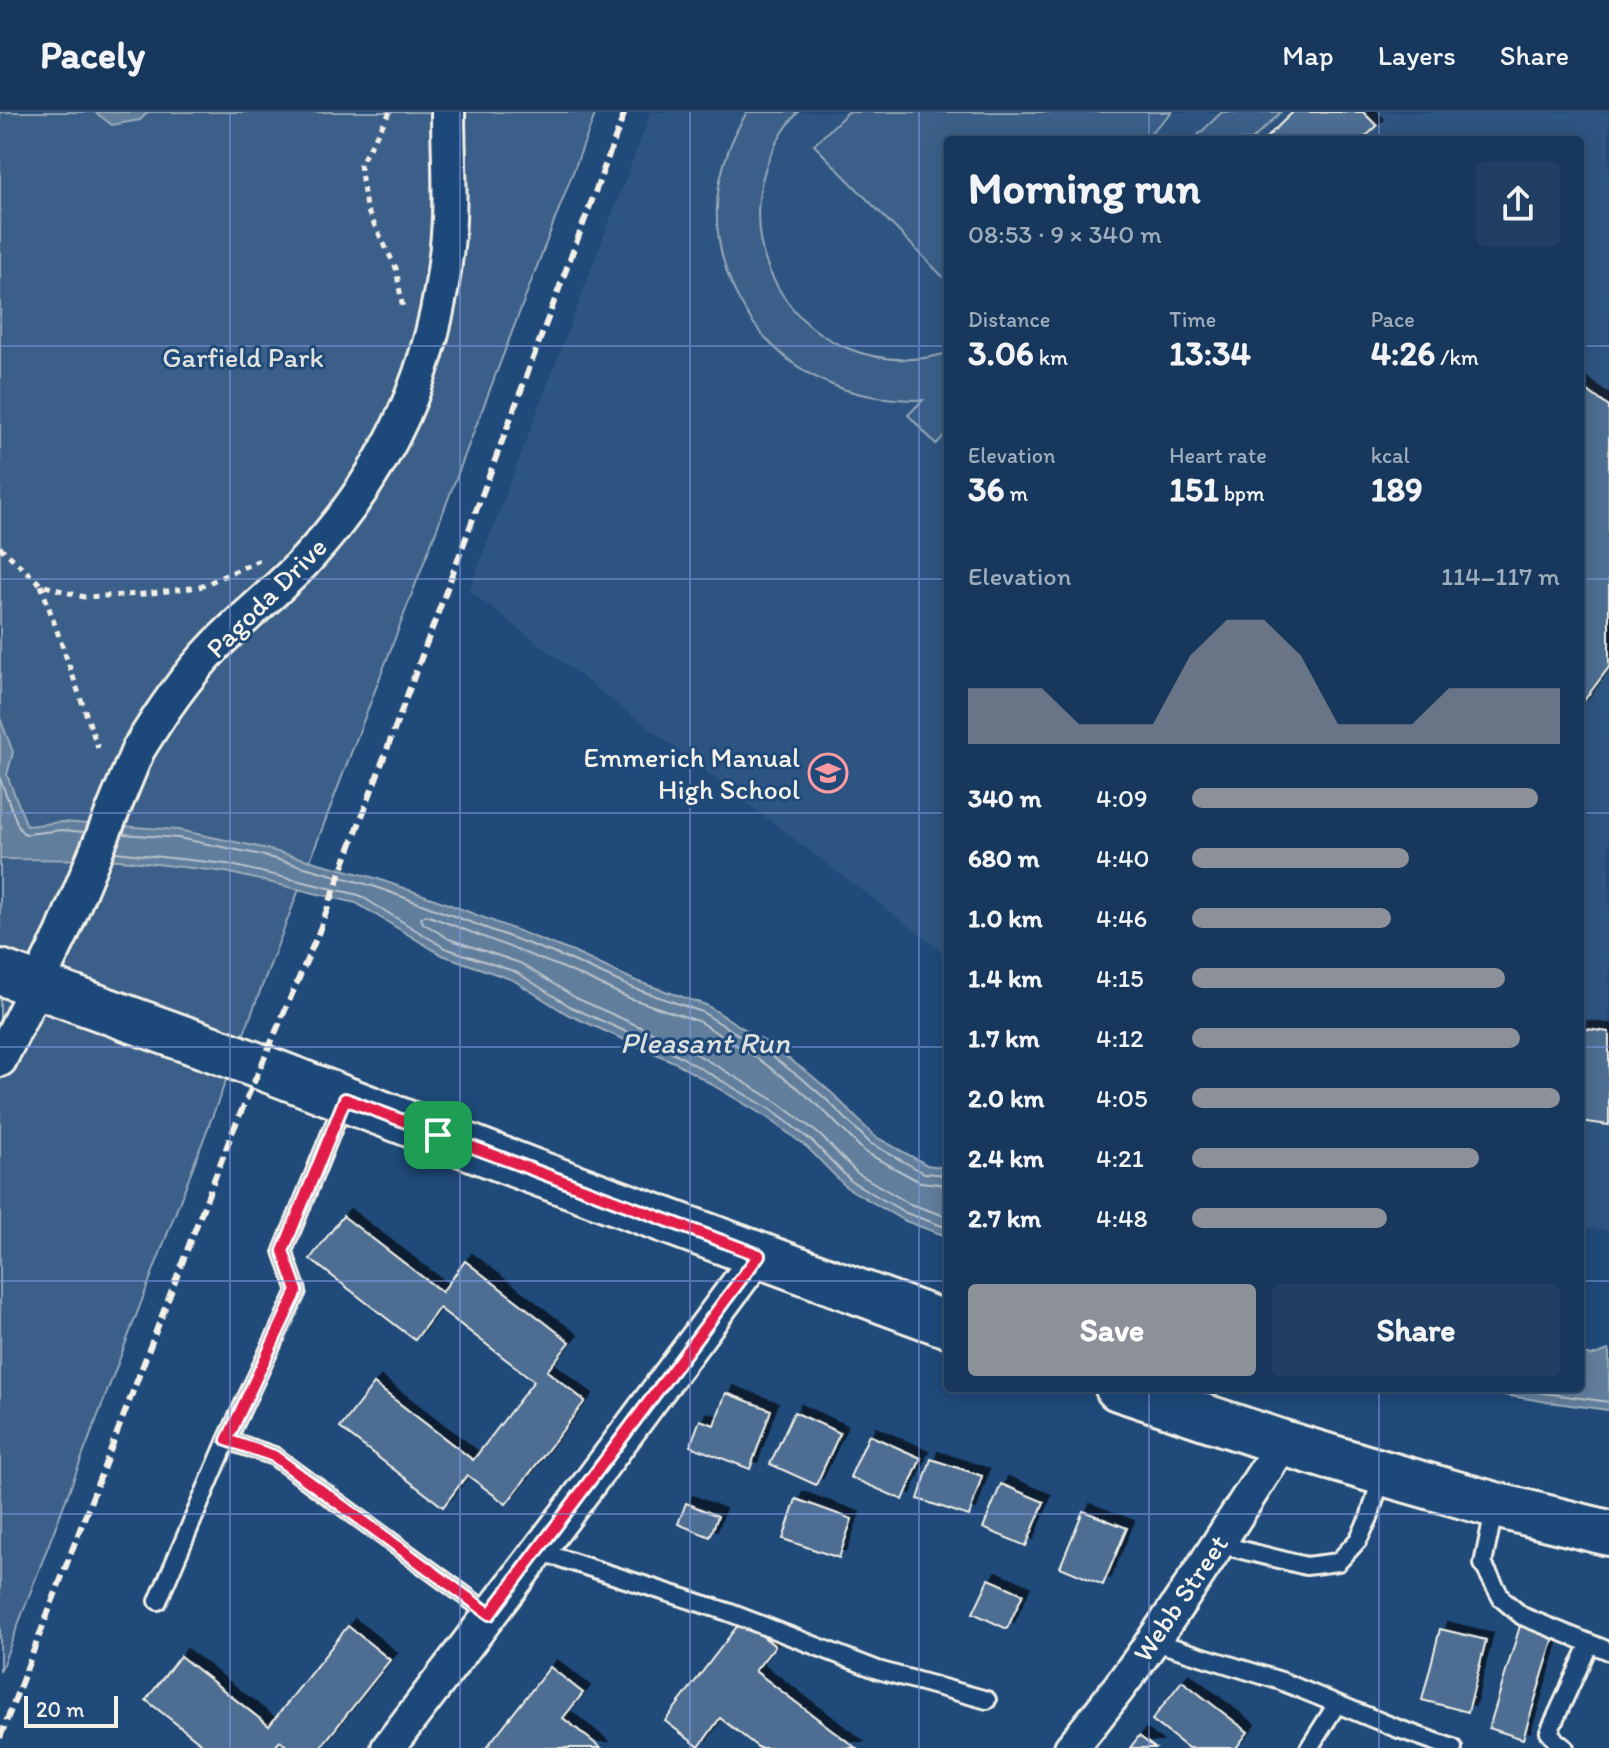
<!DOCTYPE html>
<html lang="en">
<head>
<meta charset="utf-8">
<style>
  body { margin:0; font-family:Itim,sans-serif; background:#203f62; color:#f1f3f6; height:100vh; display:flex; flex-direction:column; font-size:30px; white-space:nowrap }
  * { box-sizing:border-box; margin:0 }
  p { font-size:26px; color:#9eacbb }
  .icon { flex:none; width:44px; height:44px; fill:none; stroke:currentColor; stroke-width:2; stroke-linecap:round; stroke-linejoin:round }
  .map { position:relative; flex:1; overflow:hidden }
  .panel { position:absolute; left:944px; top:24px; width:640px; height:1256px; display:flex; flex-direction:column; background:#17385c; border-radius:8px; box-shadow:0 4px 20px #0003,0 0 0 2px #365272 }
  .panel>* { flex:none }
  .scale { position:absolute; left:24px; bottom:20px; width:94px; box-sizing:border-box; padding-left:8px; border:4px solid #f4f1e8; border-top:0; font-size:22px; line-height:28px; white-space:nowrap; color:#f4f1e8; -webkit-text-stroke:6px #1f4a7a; paint-order:stroke }
  .pin { position:absolute; display:grid; place-items:center; width:68px; height:68px; color:#fff; margin:-34px; border-radius:16px; box-shadow:0 4px 12px #0006 }
  .round { display:grid; place-items:center; flex:none; width:84px; height:84px; border-radius:8px; background:#203f62 }
  .summary { display:flex; align-items:center; justify-content:space-between; height:136px; padding:0 24px }
  h1 { font-size:44px; font-weight:800; line-height:60px }
  .stats { display:grid; grid-template-columns:repeat(3,1fr); gap:12px; height:136px; padding:8px 24px }
  .stats div { display:grid; align-content:center }
  .stats b { font-size:34px; font-weight:800 }
  .stats small { font-size:22px; font-weight:400 }
  .stats p { font-size:22px }
  .chart { height:224px; padding:16px 24px }
  .chart p { display:flex; justify-content:space-between }
  .chart svg { width:100%; height:144px; margin-top:8px; fill:#8c9099; opacity:.7 }
  .action { display:flex; gap:16px; margin-top:auto; padding:16px 24px }
  .action a { flex:1; height:92px; border-radius:8px; background:#8c9099; color:#fff; font-size:32px; font-weight:800; line-height:92px; text-align:center }
  .action a+a { background:#203f62; color:#f1f3f6 }
  ul { padding:0 24px; list-style:none; font-size:26px }
  li { display:grid; grid-template-columns:128px 96px 1fr; align-items:center; height:60px }
  li i { height:20px; border-radius:10px; background:#8c9099 }
  header { display:flex; align-items:center; gap:48px; box-sizing:border-box; height:112px; padding:0 40px; background:#17385c; border-bottom:2px solid #365272 }
  header strong { font-size:38px }
  nav { display:flex; gap:44px; margin-inline-start:auto; font-size:28px }
  .map>svg:first-child { display:block }
  .built { fill:#2d5581 }
  .green { fill:#3a5f88; stroke:#97a8b8; stroke-width:2 }
  .water { fill:#627e9d; stroke:#9cacbb; stroke-width:2 }
  .lines { fill:none; stroke-linecap:round; stroke-linejoin:round }
  .shore { stroke:#bac3ca; stroke-width:2 }
  .building { fill:#4d6e92; stroke:#f4f1e8; stroke-width:2; filter:url(#shadow) }
  .lane-casing { stroke:#f4f1e8; stroke-width:22 }
  .street-casing { stroke:#f4f1e8; stroke-width:38 }
  .secondary-casing { stroke:#f4f1e8; stroke-width:50 }
  .path { stroke:#f4f1e8; stroke-width:5; stroke-dasharray:6 6; stroke-linecap:butt }
  .lane { stroke:#1f4a7a; stroke-width:16 }
  .street { stroke:#1f4a7a; stroke-width:32 }
  .secondary { stroke:#1f4a7a; stroke-width:44 }
  .rail { stroke:#f4f1e8; stroke-width:6; stroke-dasharray:12 6; stroke-linecap:butt }
  .route-casing { stroke:#fff; stroke-width:16 }
  .route { stroke:#e11d48; stroke-width:10 }
  .grid { fill:none; stroke:#7e97df; stroke-width:2; stroke-opacity:0.55 }
  .labels { text-anchor:middle; stroke-width:6; stroke-linejoin:round; paint-order:stroke }
  .park-label { font-size:28px; fill:#e1e2de; stroke:#1f4a7a }
  .street-label { font-size:28px; fill:#f4f1e8; stroke:#1f4a7a }
  .poi-label { font-size:28px; fill:#f4f1e8; stroke:#1f4a7a; text-anchor:end }
  .water-label { font-size:30px; font-style:italic; fill:#dee0dd; stroke:#1f4a7a }
</style>
</head>
<body>
<header>
<strong>Pacely</strong>
<nav><a>Map</a><a>Layers</a><a>Share</a></nav>
</header>
<div class="map">
<svg width="1609" height="1636" viewBox="0 0 1609 1636">
  <defs>
    <filter id="shadow"><feDropShadow dx="7" dy="-7" stdDeviation="0" flood-color="#0009"/></filter>
  </defs>
  <rect width="100%" height="100%" fill="#1f4a7a"/>
  <filter id="ink" filterUnits="userSpaceOnUse"><feTurbulence type="fractalNoise" baseFrequency=".0125" numOctaves="2"/><feDisplacementMap in="SourceGraphic" scale="16" xChannelSelector="R" yChannelSelector="G"/><feConvolveMatrix kernelMatrix="1 2 1 2 8 2 1 2 1" color-interpolation-filters="sRGB"/></filter>
  <g filter="url(#ink)">
    <path class="built" d="M651 0H1609V1119L1580 1115V28H948V844L469 479Z"/>
    <path class="green" d="M0 0H596L0 1560Z
      M747 0H798C698 116 800 281 948 241V320L936 332 908 303 923 288C887 288 854 284 821 268 749 234 704 147 720 68 725 44 734 21 747 0Z
      M848 0H1172L1143 28H948V170L814 33Z
      M1222 0H1281L1252 28H1193Z"/>
    <path class="water" d="M95 0H148L140 8 112 13Z
      M0 606 13 640 7 663 27 714 61 710 178 718 259 735 375 766 443 790 573 840 636 869 706 893 767 931 811 963 834 983 874 1024 927 1053 948 1056V1125L903 1108 846 1075 808 1036 768 1006 674 950 567 902 513 868 442 843 356 791 226 760 121 748 0 747V717H2L0 709Z
      M1609 1238V1298L1548 1290 1460 1276H1580V1241L1591 1244Z"/>
    <g class="lines">
      <path class="shore" d="M0 667 19 716 23 721 28 722 61 718 85 720
        M123 722 178 726 257 742 373 774 569 847 633 876 702 900 763 938 805 969 828 989 870 1031 924 1061 948 1063
        M115 740 227 752 359 783 445 836 516 860 571 895 678 943 773 999 813 1030 851 1069 906 1101 948 1116
        M948 1073 920 1070 865 1040 821 996 799 977 757 946 698 909 629 886 566 857 437 807 426 803 421 806 423 811 449 827 520 851 576 886 683 934 779 991 820 1023 857 1061 910 1092 948 1105
        M1508 1276 1609 1290"/>
    </g>
    <path class="building" d="M1293 0H1363L1377 14 1362 28H1264Z
      M1580 273 1609 295V555L1580 594Z
      M1580 916 1609 920V1013L1580 1009Z
      M343 1104 442 1180 465 1149 570 1230 547 1259 585 1289 506 1392 467 1363 443 1395 340 1316 374 1272 473 1348 534 1269 439 1196 415 1228 310 1147Z
      M726 1281 771 1298 750 1357 690 1334 700 1308 714 1313Z
      M794 1300 840 1321 816 1373 770 1352Z
      M869 1323 921 1346 903 1388 850 1365Z
      M931 1347 982 1364 969 1404 918 1387Z
      M1001 1372 1044 1390 1026 1434 983 1416Z
      M796 1387 852 1407 839 1446 783 1427Z
      M686 1391 718 1404 710 1425 678 1412Z
      M1083 1399 1127 1416 1103 1473 1060 1455Z
      M989 1467 1023 1482 1007 1517 973 1501Z
      M742 1508 775 1534 755 1559 856 1636H759L720 1606 699 1635 665 1609Z
      M348 1514 390 1548 320 1636H289L280 1629 274 1636H207L146 1588 180 1544 269 1614Z
      M1520 1514 1554 1525 1523 1627 1489 1616Z
      M1440 1517 1486 1528 1468 1600 1422 1588Z
      M550 1555 583 1581 563 1606 601 1636H486Z
      M1182 1569 1248 1620 1236 1636H1188L1152 1608Z
      M1139 1624 1155 1636H1130Z"/>
    <g class="lines">
      <g class="lane-casing">
        <path id="lane" d="M344 989 283 1139 297 1179 227 1328 274 1344 490 1502
          M1495 1394 1483 1452 1502 1487 1522 1504 1609 1539
          M1218 1432 1306 1454 1338 1450 1358 1428 1369 1406 1382 1363
          M538 1439 728 1500 878 1558 987 1588
          M158 1489 227 1328
          M1152 1529 1281 1569 1396 1616 1453 1636
          M1309 1636 1337 1592
          M1565 1636 1557 1630 1549 1620 1590 1531"/>
      </g>
      <g class="street-casing">
        <path id="street" d="M0 948 62 822 138 638C162 599 185 565 217 532 246 503 278 478 306 448 390 357 435 257 447 134 452 90 448 44 448 0
          M388 1636 565 1404 759 1143
          M1071 1636C1151 1541 1216 1435 1283 1331"/>
      </g>
      <g class="secondary-casing">
        <path id="secondary" d="M0 860 235 945 532 1059 948 1213
          M1118 1276 1283 1331 1383 1361 1495 1393 1609 1421"/>
      </g>
      <path class="path" d="M390 0 360 52 366 96 396 156 403 198
        M0 435 41 473 84 485 144 482 199 475 260 448
        M41 473 98 636"/>
      <use href="#lane" class="lane"/>
      <use href="#street" class="street"/>
      <use href="#secondary" class="secondary"/>
      <path class="rail" d="M0 1626 232 1021 318 822 625 0"/>
    </g>
  </g>
  <g class="lines" filter="url(#ink)">
    <g class="route-casing">
      <path id="route" d="M345 987 759 1143 490 1502 274 1344 227 1328 297 1179 283 1139Z"/>
    </g>
    <use href="#route" class="route"/>
  </g>
  <path class="grid" d="M230 0V1636M460 0V1636M690 0V1636M919 0V1636M1149 0V28M1379 0V28M0 234H948M1580 234H1609M0 467H948M1580 467H1609M0 701H948M1580 701H1609M0 935H948M1580 935H1609M0 1169H948M1580 1169H1609M1149 1276V1636M1379 1276V1636M0 1402H1609"/>
  <defs>
    <g id="school-ring" transform="scale(2)"><circle r="9.5" fill="#1f4a7a" stroke="#ff9aa2" stroke-width="1.5"/><path d="M0-5L7-2L0 1L-7-2ZM-4 1L0 2.5L4 1V4Q0 6-4 4Z" fill="#ff9aa2"/></g>
  </defs>
  <g fill-rule="evenodd">
    <use href="#school-ring" x="828" y="661"/>
  </g>
  <g class="labels">
    <g class="park-label">
      <text x="243" y="255">Garfield Park</text>
    </g>
    <g class="street-label">
      <text transform="translate(266 485) rotate(-45)" y="10">Pagoda Drive</text>
      <text transform="translate(1180 1486) rotate(-56)" y="10">Webb Street</text>
    </g>
    <g class="poi-label">
      <text x="800" y="655">Emmerich Manual<tspan x="800" dy="32">High School</tspan></text>
    </g>
    <g class="water-label">
      <text x="705" y="941">Pleasant Run</text>
    </g>
  </g>
</svg>
<div class="scale">20 m</div>
<div class="pin" style="left:438px;top:1023px;background:#1e9e55"><svg class="icon" aria-label="arrive" viewBox="0 0 24 24"><path d="M6 21V4h12l-3 4 3 4H6"/></svg></div>
<section class="panel">
<div class="summary"><div><h1>Morning run</h1><p>08:53 · 9 × 340 m</p></div><a class="round"><svg class="icon" aria-label="share" viewBox="0 0 24 24"><path d="M12 15V3M7 8l5-5 5 5M5 13v7h14v-7"/></svg></a></div>
<div class="stats">
<div><p>Distance</p><b>3.06<small> km</small></b></div>
<div><p>Time</p><b>13:34</b></div>
<div><p>Pace</p><b>4:26<small> /km</small></b></div>
</div>
<div class="stats">
<div><p>Elevation</p><b>36<small> m</small></b></div>
<div><p>Heart rate</p><b>151<small> bpm</small></b></div>
<div><p>kcal</p><b>189</b></div>
</div>
<div class="chart"><p><span>Elevation</span>114–117 m</p>
<svg viewBox="0 0 160 44" preserveAspectRatio="none"><path d="M0 44V27L10 27L20 27L30 38L40 38L50 38L60 17L70 6L80 6L90 17L100 38L110 38L120 38L130 27L140 27L150 27L160 27V44z"/></svg>
</div>
<ul>
<li><b>340 m</b>4:09<i style="width:94%"></i></li>
<li><b>680 m</b>4:40<i style="width:59%"></i></li>
<li><b>1.0 km</b>4:46<i style="width:54%"></i></li>
<li><b>1.4 km</b>4:15<i style="width:85%"></i></li>
<li><b>1.7 km</b>4:12<i style="width:89%"></i></li>
<li><b>2.0 km</b>4:05<i style="width:100%"></i></li>
<li><b>2.4 km</b>4:21<i style="width:78%"></i></li>
<li><b>2.7 km</b>4:48<i style="width:53%"></i></li>
</ul>
<div class="action"><a>Save</a><a>Share</a></div>
</section>
</div>
</body>
</html>
